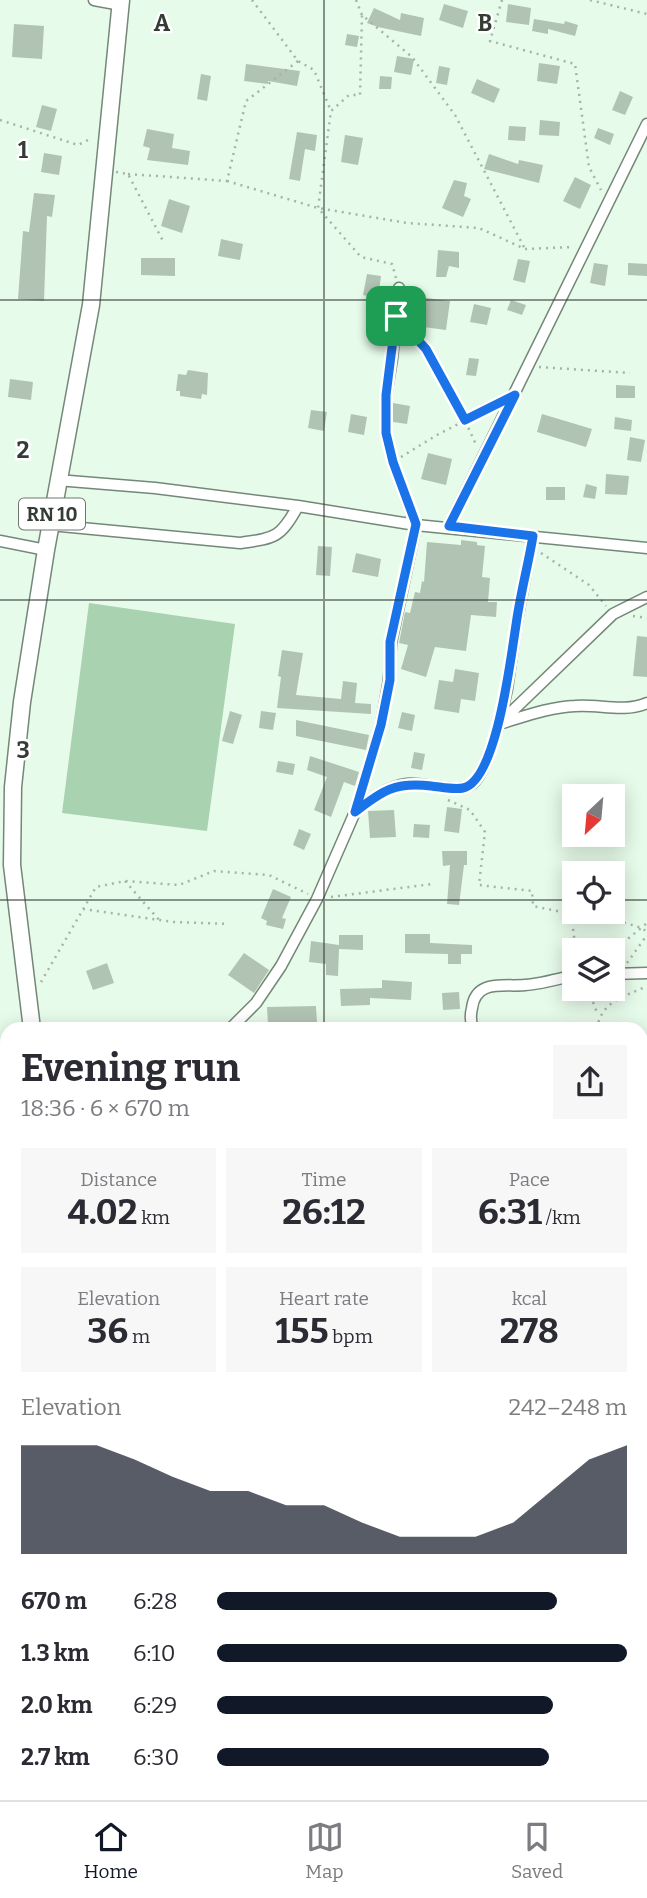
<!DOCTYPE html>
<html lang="en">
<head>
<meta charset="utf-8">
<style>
  body { margin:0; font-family:Bitter,serif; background:#f7f7f7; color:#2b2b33; height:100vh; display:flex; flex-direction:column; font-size:26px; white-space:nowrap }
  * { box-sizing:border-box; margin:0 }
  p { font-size:23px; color:#7c7c81 }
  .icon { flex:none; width:38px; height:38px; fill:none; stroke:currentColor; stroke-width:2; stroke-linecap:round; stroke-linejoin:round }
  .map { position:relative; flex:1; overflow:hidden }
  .drawer { position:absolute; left:0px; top:1022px; width:648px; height:779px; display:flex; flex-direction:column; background:#fff; border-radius:21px 21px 0 0; box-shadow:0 4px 18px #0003 }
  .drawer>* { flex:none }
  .needle { width:46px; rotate:206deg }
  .tools { position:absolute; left:562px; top:784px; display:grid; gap:14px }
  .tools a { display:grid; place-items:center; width:63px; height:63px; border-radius:0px; background:#fff; box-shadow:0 4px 18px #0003; font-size:35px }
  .pin { position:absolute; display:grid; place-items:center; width:60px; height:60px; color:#fff; margin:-30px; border-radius:14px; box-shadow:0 4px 10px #0006 }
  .round { display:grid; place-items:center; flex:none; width:74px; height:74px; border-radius:0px; background:#f7f7f7 }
  .summary { display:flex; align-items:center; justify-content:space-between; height:119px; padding:0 21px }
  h1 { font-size:38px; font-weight:700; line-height:52px }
  .stats { display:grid; grid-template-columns:repeat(3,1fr); gap:10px; height:119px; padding:7px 21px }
  .stats div { display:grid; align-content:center; border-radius:0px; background:#f7f7f7; text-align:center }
  .stats b { font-size:35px; font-weight:700 }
  .stats small { font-size:19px; font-weight:400 }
  .stats p { font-size:19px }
  .chart { height:196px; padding:14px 21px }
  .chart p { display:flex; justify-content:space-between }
  .chart svg { width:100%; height:126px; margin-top:7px; fill:#111827; opacity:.7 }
  ul { padding:0 21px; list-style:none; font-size:23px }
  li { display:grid; grid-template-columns:112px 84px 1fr; align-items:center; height:52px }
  li i { height:18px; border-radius:9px; background:#111827 }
  .menu { display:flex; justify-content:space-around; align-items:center; height:98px; border-top:2px solid #e1e1e2; background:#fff; font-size:19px; color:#7c7c81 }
  .menu a { display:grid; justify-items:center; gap:4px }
  .menu .on { color:#111827 }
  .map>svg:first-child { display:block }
  .green { fill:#a8d2b0 }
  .building { fill:#b1c4b4 }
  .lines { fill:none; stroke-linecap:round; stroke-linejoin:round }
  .street-casing { stroke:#748778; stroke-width:13 }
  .secondary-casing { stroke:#748778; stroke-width:18 }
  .primary-casing { stroke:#748778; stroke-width:19 }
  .path { stroke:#a5b4a7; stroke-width:2.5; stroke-dasharray:2 5; stroke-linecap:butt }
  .street { stroke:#fff; stroke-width:10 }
  .secondary { stroke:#fff; stroke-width:14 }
  .primary { stroke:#fff; stroke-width:16 }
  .route-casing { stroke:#fff; stroke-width:14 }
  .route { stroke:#1a73e8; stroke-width:9 }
  .grid { fill:none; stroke:#353c36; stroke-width:2; stroke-opacity:0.55 }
  .labels { text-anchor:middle; stroke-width:5; stroke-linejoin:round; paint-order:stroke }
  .shield { fill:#fff; stroke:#727672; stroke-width:2 }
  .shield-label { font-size:19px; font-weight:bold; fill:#353c36 }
  .grid-label { font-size:23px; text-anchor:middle; font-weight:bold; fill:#353c36; stroke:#fff; stroke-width:5; stroke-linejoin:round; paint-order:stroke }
</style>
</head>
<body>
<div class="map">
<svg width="647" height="1800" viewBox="0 0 647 1800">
  <rect width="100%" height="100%" fill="#e7fbea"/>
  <path class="green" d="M89 603 235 624 207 831 62 813Z"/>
  <path class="building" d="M444 4 468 11 463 28 439 20Z
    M508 4 531 8 529 25 506 22Z
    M374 8 400 20 401 13 424 18 421 36 378 27 367 23Z
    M534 19 564 24 565 21 578 25 575 36 548 29V34L532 31Z
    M14 24 44 26 42 59 12 57Z
    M347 34 359 36 357 47 345 45Z
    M397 56 414 59 411 75 394 72Z
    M539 63 560 66 557 84 537 81Z
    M246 64 300 71 297 86 268 81V84L244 81Z
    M439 66 450 68 447 85 436 83Z
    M201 74 211 76 207 101 197 99Z
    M380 76 392 77 391 89H379Z
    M477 79 500 89 494 103 471 93Z
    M620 91 633 97 625 115 612 110Z
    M42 105 57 109 51 131 36 127Z
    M540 120 560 122 559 136 539 135Z
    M509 126 526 127 525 141 508 140Z
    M598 128 614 134 610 145 594 138Z
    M147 129 174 134 172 148 190 151 188 165 147 160 150 148 143 146Z
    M297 132 317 135 315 151 305 149 300 181 289 179Z
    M345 135 363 138 358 165 341 162Z
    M44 153 62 156 59 175 41 172Z
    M489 154 518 164 519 160 543 165 539 183 484 169Z
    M575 177 591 185 580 209 563 201Z
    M454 180 467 183 464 196 471 199 463 217 442 208Z
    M34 193 55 195 52 217 47 216 44 301 18 299 23 231 29 232Z
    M169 199 190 206 182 233 161 226Z
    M221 239 243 244 240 260 218 256Z
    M438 250 459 252V268L449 266 446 277H436Z
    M141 258H175V276L141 275Z
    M518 259 530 261 525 283 513 280Z
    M594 263 608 265 605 286 590 283Z
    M628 263 647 264V276L628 275Z
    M367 274 381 276 378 298 363 295Z
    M419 297 450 301 446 330 416 326Z
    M511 300 526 305 522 315 507 310Z
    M474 304 491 308 487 325 470 322Z
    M469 358 479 359 476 376 466 375Z
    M188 370 208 373 207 395 202 394 201 399 180 396V391H176L178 374 186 375Z
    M10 379 33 382 31 400 8 397Z
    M616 385 635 386V398H616Z
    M393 403 410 406 407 424 393 422Z
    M311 410 327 412 324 431 308 428Z
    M351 414 367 417 364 435 348 432Z
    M542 414 592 429 586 447 537 432Z
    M615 417 632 420 631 431 614 429Z
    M630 437 645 440 641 462 627 460Z
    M428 453 452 459 446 485 421 479Z
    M606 474 629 476 627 495 605 494Z
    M586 484 597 487 595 499 583 497Z
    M546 487H565V500H546Z
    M461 540 477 542V545L485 546 482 577 490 578 488 602H497L496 617 471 615 466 651 435 647 426 677 401 669 408 645 399 643 405 612 410 613 415 592 420 593 422 581 424 582 427 542 461 545Z
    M318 546 332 547 330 576 316 575Z
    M356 553 381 559 378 577 352 572Z
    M637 636 647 637V677L633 676Z
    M282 650 303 653 296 695 341 699 343 681 357 683 355 703 371 704V714L277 708 281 677 278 676Z
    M455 669 479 673 475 701 461 699 459 713 434 709 439 680 453 682Z
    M230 711 242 715 233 744 222 741Z
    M261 711 276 713 273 730 259 728Z
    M402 712 415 715 412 731 398 728Z
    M296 720 369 735 366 750 296 736Z
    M414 752 425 754 422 770 411 768Z
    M310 756 359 772 355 786 344 782 331 817 314 810 327 777 307 770Z
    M278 761 295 764 293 775 276 772Z
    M447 807 462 809 459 833 444 831Z
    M394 810 396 837 370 838 368 811Z
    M414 824 430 825 429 838 413 837Z
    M299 829 311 834 304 850 293 845Z
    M442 851H467V865H464L459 905 447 904 450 865 443 866Z
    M273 889 291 897 282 918 286 919 283 929 266 925 267 921 261 918Z
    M405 934H430V943L472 945V954H461V964H448V954L405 953Z
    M339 935H363V950L339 949 338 976 326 975V964L309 962 311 941 339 945Z
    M244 953 269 970 254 993 228 975Z
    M107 963 114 983 93 990 86 971Z
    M382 980 412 982 411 1000 370 998V1005L341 1006 340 989 382 988Z
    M459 992 460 1009 443 1010 442 993Z
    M316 1006 317 1023 268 1024 267 1007Z"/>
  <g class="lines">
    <g class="street-casing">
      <path id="street" d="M94 0 121 5
        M57 480 155 488 298 506 416 525 647 548
        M50 525 240 543C276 538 280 538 298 506
        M449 526 647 124
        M533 536 516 625 507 689 499 724 613 614 647 597
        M0 541 46 550
        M355 812C372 799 386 787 407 784 424 782 458 795 472 784 485 773 493 740 499 724 523 717 549 707 575 706 600 704 623 713 647 703
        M612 974 647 973
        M230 1029 256 1003 281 966 317 899 355 812 381 725 389 680 391 643 416 525 393 462 386 433V395L392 359 399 288
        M473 1029C470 1021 470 1016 472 1008 476 979 503 987 525 985 541 984 558 979 574 975
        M0 1224 7 1225
        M416 1800 417 1794"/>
    </g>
    <g class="secondary-casing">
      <path id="secondary" d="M640 1215 647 1216"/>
    </g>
    <g class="primary-casing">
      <path id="primary" d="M32 1029 12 865 13 787 22 702 46 550 91 305 121 0
        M640 1612 647 1611
        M0 1703 7 1702"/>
    </g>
    <path class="path" d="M252 0 298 61 314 70 331 111
      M356 0 362 15
      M502 0 490 41 575 64 589 167 601 190
      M590 0 647 14
      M0 120 78 145 92 138
      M116 172 128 174 163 241
      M128 174 227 181 246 101 298 61
      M227 181 318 208 407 223 479 228 525 249 574 247
      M396 278 392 264 361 257 318 208 331 111 349 95H360L362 15 412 57 455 115 525 249
      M406 327C437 362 458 404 477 447
      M539 367 630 373
      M401 457 437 435 497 404
      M541 553 589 585 606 606
      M633 616 647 618
      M448 800 470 810 485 832 479 885 532 891 533 906 571 914 589 912 642 928 647 932
      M125 881 159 920
      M331 897 432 884
      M83 909 174 922 229 924
      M571 915 576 950
      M612 952 647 923
      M627 963 647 935
      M41 982 96 887 125 881 179 885 214 871 269 875 308 894
      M588 989 598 1015
      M597 1029C601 1001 624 997 647 986
      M640 1121 647 1128
      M548 1794 555 1800
      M616 1794 617 1800"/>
    <use href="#street" class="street"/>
    <use href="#secondary" class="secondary"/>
    <use href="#primary" class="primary"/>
  </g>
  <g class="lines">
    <g class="route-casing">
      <path id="route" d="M396 316 426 349 465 420 515 395 449 526 533 536C528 566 520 595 516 625 511 655 497 781 463 788 454 790 441 787 431 786 395 782 383 790 355 812L381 725 390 680V642L416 524 393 462 386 433V395Z"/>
    </g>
    <use href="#route" class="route"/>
  </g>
  <path class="grid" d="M324 0V1029M0 300H647M0 600H647M0 900H574M612 900H647M0 1200H7M640 1200H647M0 1500H7M640 1500H647M324 1794V1800"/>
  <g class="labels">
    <rect class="shield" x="19" y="498.5" width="66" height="31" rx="5"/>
    <g class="shield-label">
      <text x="52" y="521">RN 10</text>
    </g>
  </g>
  <g class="grid-label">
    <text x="162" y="31">A</text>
    <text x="485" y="31">B</text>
    <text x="23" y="158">1</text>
    <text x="23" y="458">2</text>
    <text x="23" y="758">3</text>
  </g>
</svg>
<div class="tools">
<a><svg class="needle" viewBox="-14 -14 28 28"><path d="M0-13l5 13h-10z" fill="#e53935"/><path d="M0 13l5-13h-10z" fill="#7c7c81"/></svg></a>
<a><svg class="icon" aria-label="locate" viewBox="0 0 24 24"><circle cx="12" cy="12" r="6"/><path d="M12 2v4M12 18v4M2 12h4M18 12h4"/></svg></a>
<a><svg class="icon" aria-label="layers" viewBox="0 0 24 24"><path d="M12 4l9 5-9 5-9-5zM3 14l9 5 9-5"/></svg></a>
</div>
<div class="pin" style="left:396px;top:316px;background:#1e9e55"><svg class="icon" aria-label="arrive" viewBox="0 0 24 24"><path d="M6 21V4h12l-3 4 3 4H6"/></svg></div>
<section class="drawer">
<div class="summary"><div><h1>Evening run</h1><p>18:36 · 6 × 670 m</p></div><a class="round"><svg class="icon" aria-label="share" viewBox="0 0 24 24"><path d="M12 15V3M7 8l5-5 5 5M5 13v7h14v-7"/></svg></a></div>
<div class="stats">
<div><p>Distance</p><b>4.02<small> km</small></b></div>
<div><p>Time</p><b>26:12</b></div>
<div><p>Pace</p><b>6:31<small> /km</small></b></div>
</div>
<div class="stats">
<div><p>Elevation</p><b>36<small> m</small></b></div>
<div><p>Heart rate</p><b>155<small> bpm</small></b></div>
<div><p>kcal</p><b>278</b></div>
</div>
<div class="chart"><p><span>Elevation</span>242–248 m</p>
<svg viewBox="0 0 160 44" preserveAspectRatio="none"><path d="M0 44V6L10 6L20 6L30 11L40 17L50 22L60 22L70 27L80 27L90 33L100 38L110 38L120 38L130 33L140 22L150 11L160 6V44z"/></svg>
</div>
<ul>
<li><b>670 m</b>6:28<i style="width:83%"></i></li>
<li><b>1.3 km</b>6:10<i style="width:100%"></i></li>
<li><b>2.0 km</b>6:29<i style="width:82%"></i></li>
<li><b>2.7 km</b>6:30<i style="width:81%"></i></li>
</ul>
</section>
</div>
<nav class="menu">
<a class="on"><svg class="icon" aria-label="home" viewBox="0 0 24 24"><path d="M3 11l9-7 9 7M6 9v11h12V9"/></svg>Home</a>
<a><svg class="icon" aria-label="map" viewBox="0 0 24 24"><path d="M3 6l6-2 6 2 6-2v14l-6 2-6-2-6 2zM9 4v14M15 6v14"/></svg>Map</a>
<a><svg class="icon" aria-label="saved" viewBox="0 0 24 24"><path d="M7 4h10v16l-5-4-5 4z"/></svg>Saved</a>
</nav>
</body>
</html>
